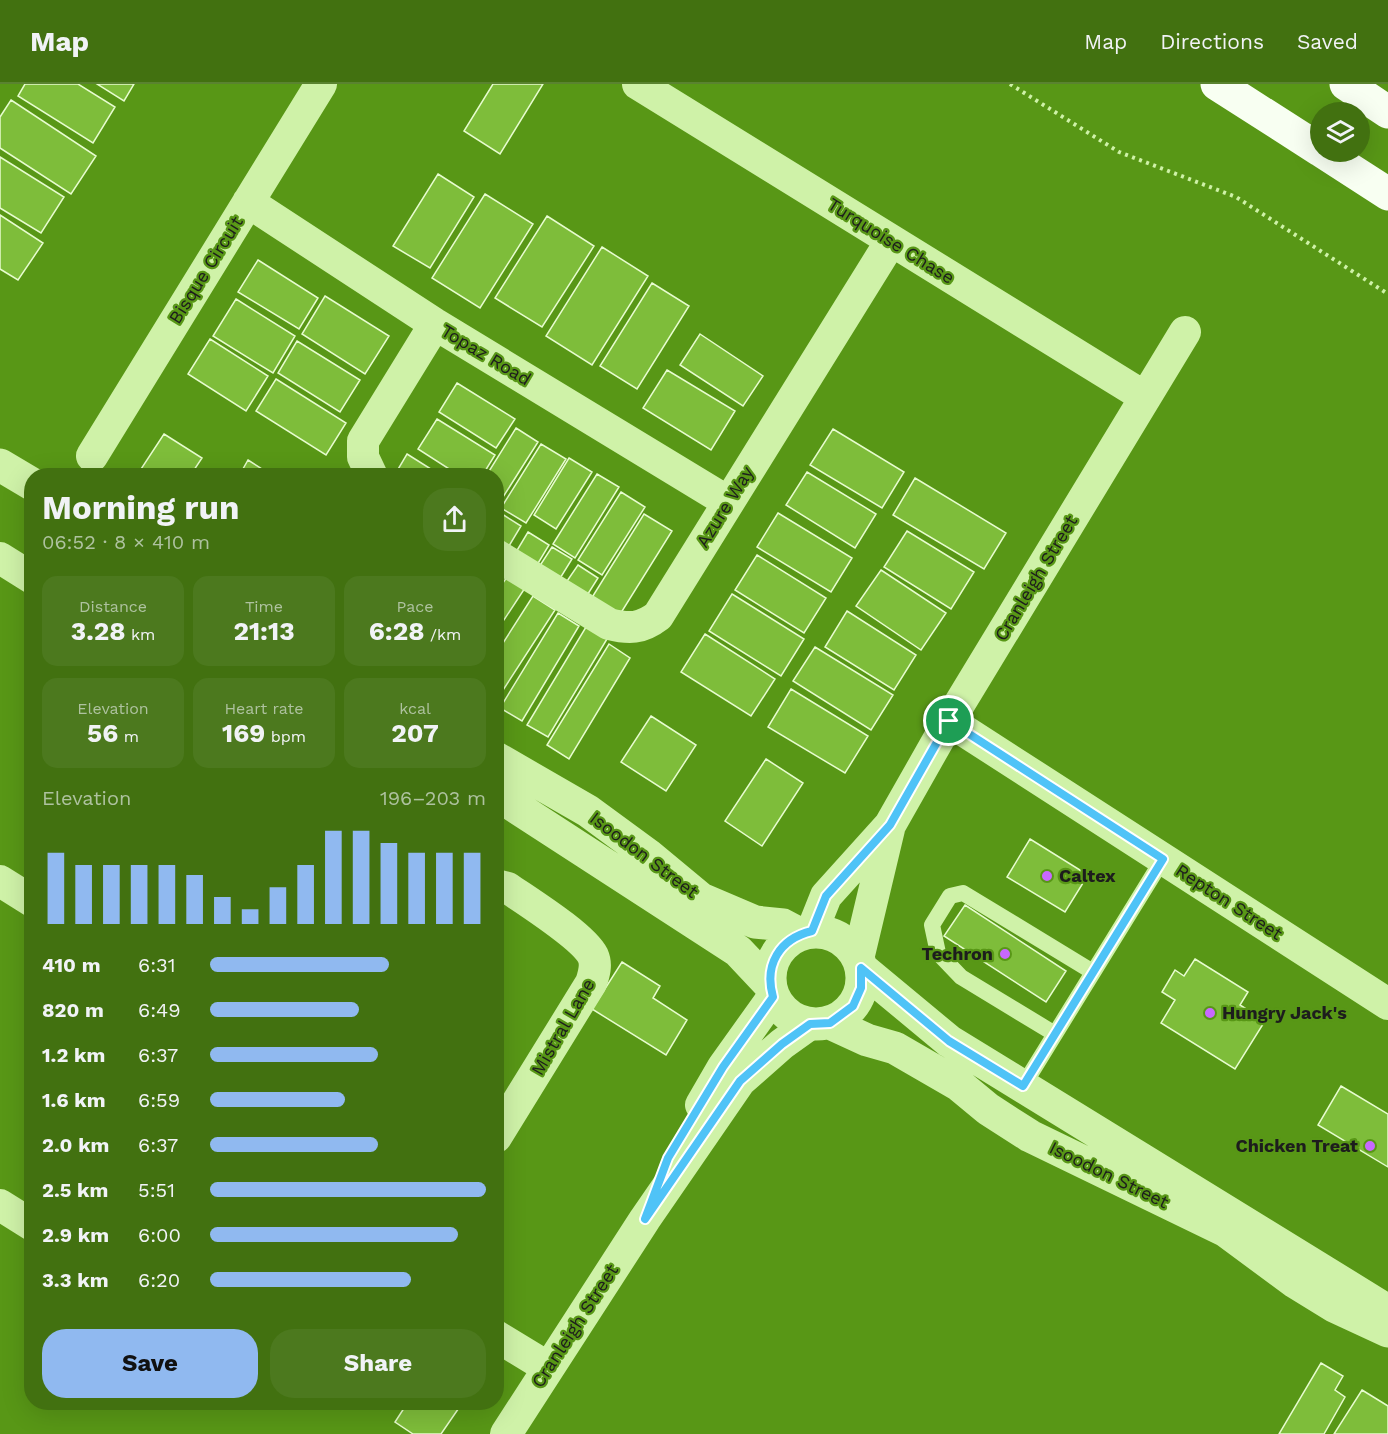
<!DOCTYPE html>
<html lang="en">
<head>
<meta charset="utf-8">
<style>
  body { margin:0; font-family:"Work Sans",sans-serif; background:#4c791e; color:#f1f3f6; height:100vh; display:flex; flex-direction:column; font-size:22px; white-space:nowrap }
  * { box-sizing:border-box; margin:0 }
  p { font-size:20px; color:#aec29f }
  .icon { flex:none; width:33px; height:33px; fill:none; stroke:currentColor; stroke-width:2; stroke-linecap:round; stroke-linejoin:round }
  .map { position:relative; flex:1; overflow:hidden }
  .details { position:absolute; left:24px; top:384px; width:480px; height:942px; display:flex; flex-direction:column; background:#427110; border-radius:24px; box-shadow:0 6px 24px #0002 }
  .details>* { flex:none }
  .buttons { position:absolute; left:1310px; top:18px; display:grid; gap:12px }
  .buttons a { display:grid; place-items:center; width:60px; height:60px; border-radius:50%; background:#427110; box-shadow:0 6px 24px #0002; font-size:30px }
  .pin { position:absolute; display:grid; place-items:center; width:51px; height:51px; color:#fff; margin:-26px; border:3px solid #fff; border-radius:50%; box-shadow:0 2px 6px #0007 }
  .round { display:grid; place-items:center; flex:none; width:63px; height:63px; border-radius:24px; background:#4c791e }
  .head { display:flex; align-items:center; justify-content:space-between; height:102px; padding:0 18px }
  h1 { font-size:33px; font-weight:700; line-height:45px }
  .metrics { display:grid; grid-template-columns:repeat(3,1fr); gap:9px; height:102px; padding:6px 18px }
  .metrics div { display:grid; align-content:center; border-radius:15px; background:#4c791e; text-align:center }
  .metrics b { font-size:26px; font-weight:700 }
  .metrics small { font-size:16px; font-weight:400 }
  .metrics p { font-size:16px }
  .chart { height:168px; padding:12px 18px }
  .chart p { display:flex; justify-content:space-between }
  .chart svg { width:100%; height:108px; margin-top:6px; stroke:#90b9f0; stroke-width:6 }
  .primary-button { display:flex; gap:12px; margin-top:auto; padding:12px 18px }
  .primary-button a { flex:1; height:69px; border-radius:24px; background:#90b9f0; color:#111; font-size:24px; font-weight:700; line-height:69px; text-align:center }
  .primary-button a+a { background:#4c791e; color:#f1f3f6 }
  ul { padding:0 18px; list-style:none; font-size:20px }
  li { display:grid; grid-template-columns:96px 72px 1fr; align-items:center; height:45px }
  li i { height:15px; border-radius:8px; background:#90b9f0 }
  header { display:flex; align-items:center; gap:36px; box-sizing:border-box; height:84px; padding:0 30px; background:#427110; border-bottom:2px solid #5a8330 }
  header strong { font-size:28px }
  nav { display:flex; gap:33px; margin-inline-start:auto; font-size:21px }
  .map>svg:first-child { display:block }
  .building { fill:#7ebd3a; stroke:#e7fccf; stroke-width:1.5 }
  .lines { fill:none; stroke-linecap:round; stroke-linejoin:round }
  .path { stroke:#cff2a8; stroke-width:4; stroke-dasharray:3 4.5; stroke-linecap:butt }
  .service { stroke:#cff2a8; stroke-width:16 }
  .minor { stroke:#cff2a8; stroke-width:32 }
  .tertiary { stroke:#cff2a8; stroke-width:33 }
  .primary { stroke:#f8fff2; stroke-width:33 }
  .route-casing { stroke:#fff; stroke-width:12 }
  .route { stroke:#4fc3f7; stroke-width:8 }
  .poi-dot { fill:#c868ff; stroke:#589716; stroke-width:2 }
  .labels { text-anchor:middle; stroke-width:4.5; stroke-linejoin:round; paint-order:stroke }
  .street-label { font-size:18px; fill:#1d1d1d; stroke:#589716 }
  .poi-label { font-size:18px; font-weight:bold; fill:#1d1d1d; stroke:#589716; text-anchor:start }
</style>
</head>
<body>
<header>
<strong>Map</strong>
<nav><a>Map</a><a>Directions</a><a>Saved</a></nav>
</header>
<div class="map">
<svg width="1388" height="1350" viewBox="0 0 1388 1350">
  <rect width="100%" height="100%" fill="#589716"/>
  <path class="building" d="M25 0H78L115 23 93 59 18 12Z
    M97 0H134L124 17Z
    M493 0H543L500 70 464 47Z
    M11 16 96 72 71 110 0 64V33Z
    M0 73 64 113 41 149 0 124Z
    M438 90 474 113 430 184 393 162Z
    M485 110 533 140 480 224 432 194Z
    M0 131 43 159 18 196 0 185Z
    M547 132 594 162 542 243 495 214Z
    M602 163 648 192 592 281 546 252Z
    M258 176 318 214 299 245 238 208Z
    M652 199 689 222 637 305 600 282Z
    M325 212 389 252 365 290 302 250Z
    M236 215 295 252 273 289 213 252Z
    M700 250 763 292 743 322 680 281Z
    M210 255 268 292 246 327 188 290Z
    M297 257 360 296 340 328 278 289Z
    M667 286 735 327 711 366 643 324Z
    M276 295 346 339 326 371 256 327Z
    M457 299 515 335 496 364 439 328Z
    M437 335 495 371 482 392H460L418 365Z
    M516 344 538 358 498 421 496 392H486Z
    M833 345 904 388 882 424 810 381Z
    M164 350 202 374 190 392H151L141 385Z
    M541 360 566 375 526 439 501 424Z
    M407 370 442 392H394Z
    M569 374 592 388 556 445 534 431Z
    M248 376 273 392H239Z
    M807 388 876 430 855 464 786 421Z
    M597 390 619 403 575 474 553 460Z
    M915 394 1006 449 984 485 893 431Z
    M621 408 645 423 602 491 578 476Z
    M778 429 852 474 831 508 757 463Z
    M502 430 521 442 509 462 496 454V439Z
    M644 430 672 447 619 532 591 515Z
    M907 447 974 488 951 525 884 483Z
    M528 448 549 461 537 481 516 468Z
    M552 463 572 475 559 496 539 483Z
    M757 471 826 514 804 549 735 506Z
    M578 481 598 494 586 513 565 500Z
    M881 486 946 529 921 566 856 522Z
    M507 493 525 504 496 548V509Z
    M732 510 804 555 781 592 709 547Z
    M533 512 555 526 496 617V570Z
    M847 527 916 571 894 606 825 563Z
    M558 529 579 542 522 637 500 624Z
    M586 543 607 555 548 653 527 641Z
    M705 550 775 595 751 632 681 588Z
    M609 560 630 574 569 675 547 661Z
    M815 563 893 611 871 646 793 597Z
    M791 605 868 652 845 689 768 643Z
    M651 632 696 661 666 707 621 678Z
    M766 675 803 699 762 762 725 737Z
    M1030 755 1088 791 1065 828 1007 793Z
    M965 821 1066 887 1046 918 944 852Z
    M1195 875 1248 908 1240 921 1265 937 1235 985 1161 939 1175 916 1162 908 1175 886 1184 892Z
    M622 878 660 902 653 914 687 936 666 971 592 925Z
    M1341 1002 1388 1030V1083L1318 1041Z
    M1321 1279 1343 1292 1335 1306 1345 1313 1324 1350H1279Z
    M1362 1306 1388 1322V1350H1334Z
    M408 1318H463L441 1350H413L395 1338Z"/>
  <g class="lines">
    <path class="path" d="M1010 0 1119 68 1236 113 1388 210"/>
    <path class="service" d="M1055 950 961 893 938 869 932 841 950 812 963 809 1093 888
      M1023 1002 1163 775"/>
    <path class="minor" d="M638 0 1145 313
      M248 118 435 240 728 418
      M92 372 321 0
      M372 392 363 373V357L435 240
      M496 471 609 540C629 545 641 545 658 532L891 157
      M0 474 32 494
      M949 637 1388 920
      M0 797 32 817
      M496 801 508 804C528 818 583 852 593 872 597 881 594 890 591 899L496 1053
      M812 847 826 812 890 741 949 637 1185 248
      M858 875 889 745
      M701 1021 723 983 773 913
      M0 1121 32 1141
      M496 1252 547 1283
      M506 1350 645 1135 740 997 782 960 810 940"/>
    <path class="tertiary" d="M0 381 32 400
      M496 674 588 727 648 771 701 815 755 838 783 841 800 850
      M496 710 738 867 770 901
      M770 894a46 46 0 1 1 92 0a46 46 0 1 1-92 0Z
      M861 884 949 957 1388 1227
      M830 939 867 956 895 964 959 1001 988 1025 1030 1052 1226 1147 1295 1198 1334 1222 1388 1247"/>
    <path class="primary" d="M1217 0 1320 66
      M1346 0 1388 28
      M1323 68 1388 110"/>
  </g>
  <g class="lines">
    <g class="route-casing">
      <path id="route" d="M949 637 1163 775 1023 1002 949 957 861 884V904L853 922 830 939 810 940 782 960 740 997 645 1135 668 1074 723 983 773 913C764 881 779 855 812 847L826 812 890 741Z"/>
    </g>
    <use href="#route" class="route"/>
  </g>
  <g class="poi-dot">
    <circle cx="1047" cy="792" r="6"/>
    <circle cx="1005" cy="870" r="6"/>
    <circle cx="1210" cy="929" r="6"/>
    <circle cx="1370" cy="1062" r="6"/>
  </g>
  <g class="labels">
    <g class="street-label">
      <text transform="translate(891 157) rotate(32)" y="6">Turquoise Chase</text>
      <text transform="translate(206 186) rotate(-58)" y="6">Bisque Circuit</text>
      <text transform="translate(486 271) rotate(31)" y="6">Topaz Road</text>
      <text transform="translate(725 423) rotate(-58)" y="6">Azure Way</text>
      <text transform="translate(1036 494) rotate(-59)" y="6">Cranleigh Street</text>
      <text transform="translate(644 771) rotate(37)" y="6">Isoodon Street</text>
      <text transform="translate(1229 818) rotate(33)" y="6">Repton Street</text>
      <text transform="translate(563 943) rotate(-60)" y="6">Mistral Lane</text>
      <text transform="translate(1109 1091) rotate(26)" y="6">Isoodon Street</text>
      <text transform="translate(575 1242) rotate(-57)" y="6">Cranleigh Street</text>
    </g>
    <g class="poi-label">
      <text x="1059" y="798">Caltex</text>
      <text x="993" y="876" text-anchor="end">Techron</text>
      <text x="1222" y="935">Hungry Jack's</text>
      <text x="1358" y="1068" text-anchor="end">Chicken Treat</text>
    </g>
  </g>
</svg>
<div class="buttons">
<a><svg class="icon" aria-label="layers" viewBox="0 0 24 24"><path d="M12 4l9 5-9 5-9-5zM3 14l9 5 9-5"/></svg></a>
</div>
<div class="pin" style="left:949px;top:637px;background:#1e9e55"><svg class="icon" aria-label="arrive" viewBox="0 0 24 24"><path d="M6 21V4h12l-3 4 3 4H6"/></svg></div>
<section class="details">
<div class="head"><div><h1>Morning run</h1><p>06:52 · 8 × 410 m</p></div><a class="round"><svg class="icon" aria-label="share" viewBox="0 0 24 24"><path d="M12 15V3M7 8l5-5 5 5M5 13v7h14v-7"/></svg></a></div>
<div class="metrics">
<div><p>Distance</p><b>3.28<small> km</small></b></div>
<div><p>Time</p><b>21:13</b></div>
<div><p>Pace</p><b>6:28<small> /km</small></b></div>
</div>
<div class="metrics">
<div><p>Elevation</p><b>56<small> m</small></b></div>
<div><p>Heart rate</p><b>169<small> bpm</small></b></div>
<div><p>kcal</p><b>207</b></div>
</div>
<div class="chart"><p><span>Elevation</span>196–203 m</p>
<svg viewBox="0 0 160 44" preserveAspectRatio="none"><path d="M5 44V15M15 44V20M25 44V20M35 44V20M45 44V20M55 44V24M65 44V33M75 44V38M85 44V29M95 44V20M105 44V6M115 44V6M125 44V11M135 44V15M145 44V15M155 44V15"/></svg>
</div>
<ul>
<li><b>410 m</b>6:31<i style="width:65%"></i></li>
<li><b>820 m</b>6:49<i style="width:54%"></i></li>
<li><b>1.2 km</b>6:37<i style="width:61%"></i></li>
<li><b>1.6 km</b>6:59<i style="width:49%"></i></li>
<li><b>2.0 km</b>6:37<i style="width:61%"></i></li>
<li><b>2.5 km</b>5:51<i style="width:100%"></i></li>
<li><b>2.9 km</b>6:00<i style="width:90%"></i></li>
<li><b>3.3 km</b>6:20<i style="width:73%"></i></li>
</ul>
<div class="primary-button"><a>Save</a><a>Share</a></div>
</section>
</div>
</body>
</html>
